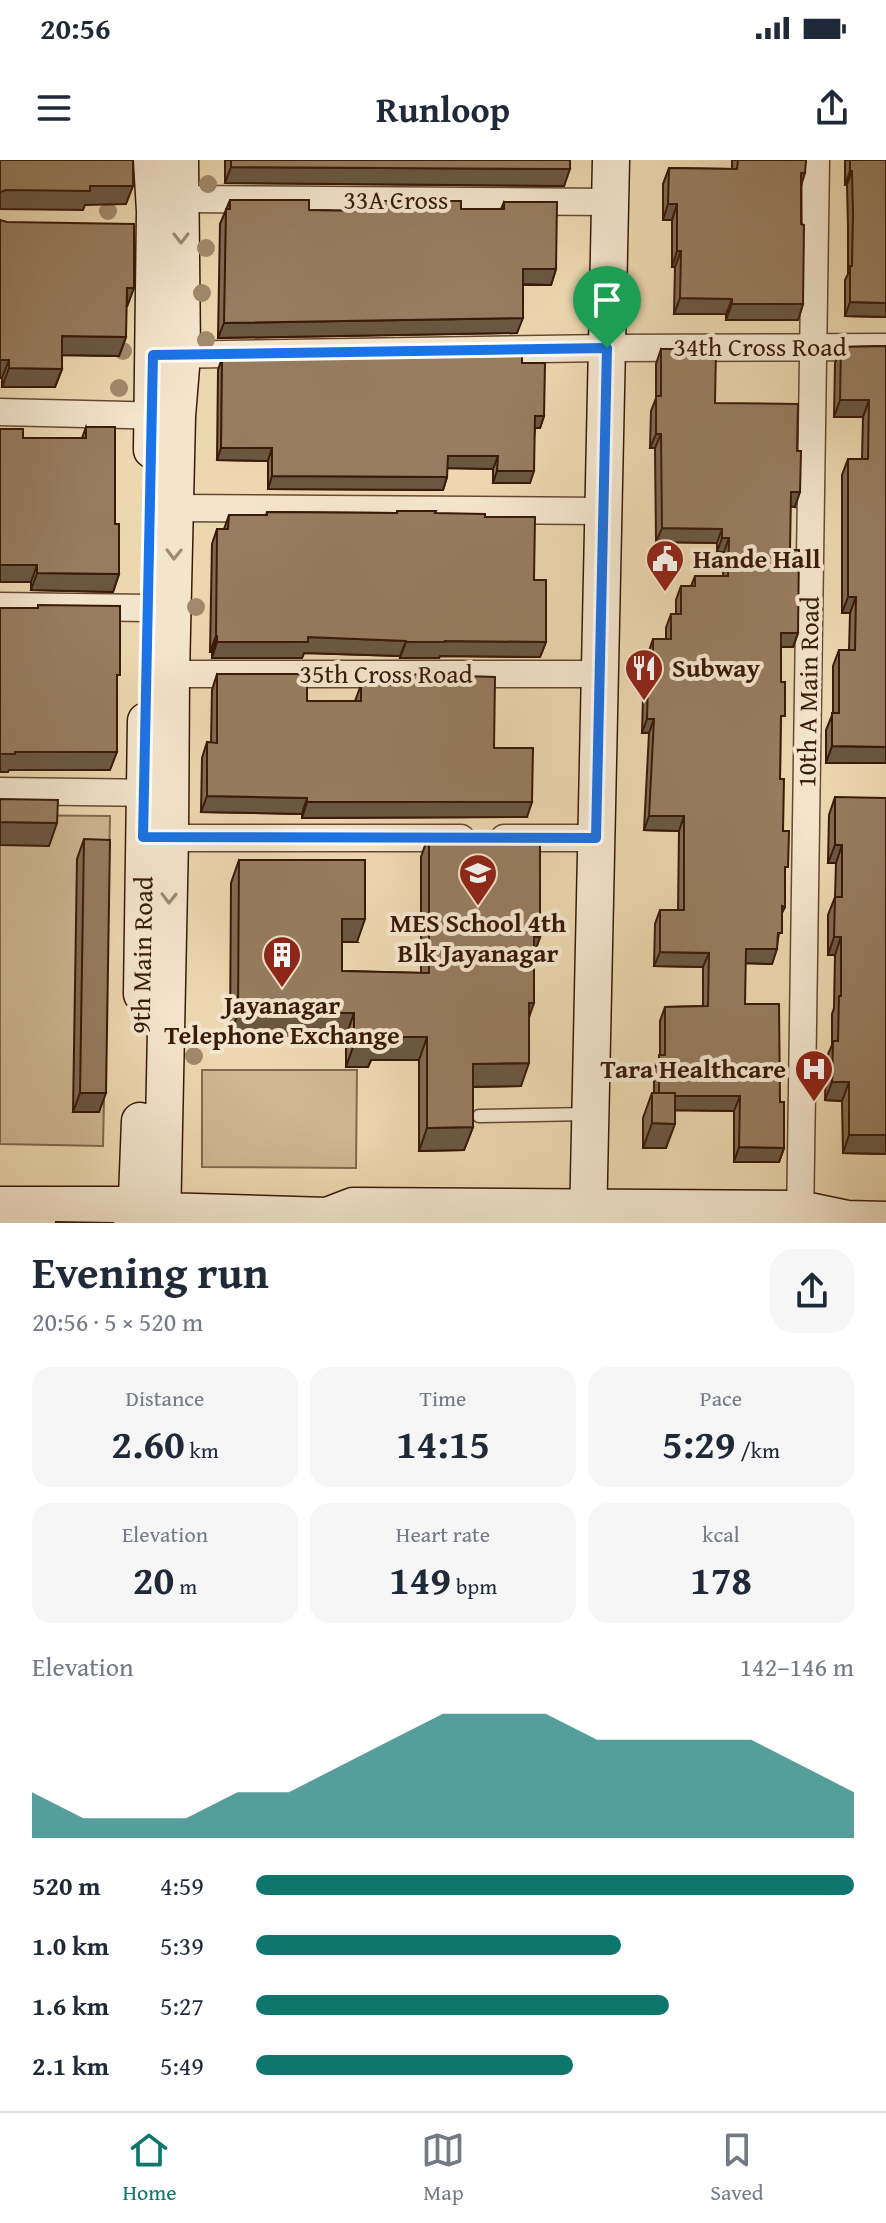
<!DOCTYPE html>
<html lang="en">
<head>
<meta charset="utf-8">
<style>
  body { margin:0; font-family:"Gentium Book Plus",serif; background:#f6f6f7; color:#1f2937; height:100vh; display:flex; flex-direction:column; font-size:30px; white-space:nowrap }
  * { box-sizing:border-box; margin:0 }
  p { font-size:26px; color:#747a83 }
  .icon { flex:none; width:44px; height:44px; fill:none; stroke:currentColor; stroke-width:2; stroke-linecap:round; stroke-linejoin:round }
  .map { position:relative; height:1063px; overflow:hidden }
  .sheet { display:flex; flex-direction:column; background:#fff; flex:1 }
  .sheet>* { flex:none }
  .pin { position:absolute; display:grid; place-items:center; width:68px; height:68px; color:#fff; margin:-82px -34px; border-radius:50% 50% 50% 0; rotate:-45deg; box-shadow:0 0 8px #0007 }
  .pin .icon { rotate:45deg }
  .round { display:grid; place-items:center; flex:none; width:84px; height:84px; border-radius:24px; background:#f6f6f7 }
  .headline { display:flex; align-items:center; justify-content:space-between; height:136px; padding:0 32px }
  h1 { font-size:44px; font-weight:700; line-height:60px }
  .figures { display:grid; grid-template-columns:repeat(3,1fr); gap:12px; height:136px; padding:8px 32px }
  .figures div { display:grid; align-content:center; border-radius:20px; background:#f6f6f7; text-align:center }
  .figures b { font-size:40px; font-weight:700 }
  .figures small { font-size:22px; font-weight:400 }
  .figures p { font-size:22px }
  .chart { height:224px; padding:16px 32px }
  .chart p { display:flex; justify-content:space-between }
  .chart svg { width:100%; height:144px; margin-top:8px; fill:#0f766e; opacity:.7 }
  ul { padding:0 32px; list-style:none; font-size:26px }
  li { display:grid; grid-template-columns:128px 96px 1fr; align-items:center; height:60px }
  li i { height:20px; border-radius:10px; background:#0f766e }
  .status { display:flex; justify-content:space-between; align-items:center; height:56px; padding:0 40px; background:#fff; direction:ltr }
  .status svg { height:22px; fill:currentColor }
  header { display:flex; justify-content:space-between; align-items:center; height:104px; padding:0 32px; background:#fff; font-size:36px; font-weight:700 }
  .menu { display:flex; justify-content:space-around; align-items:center; height:112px; border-top:2px solid #e0e1e3; background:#fff; font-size:22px; color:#747a83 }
  .menu a { display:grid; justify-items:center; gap:4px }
  .menu .current { color:#0f766e }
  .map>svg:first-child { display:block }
  .green { fill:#ceb793; stroke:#84684e; stroke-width:2 }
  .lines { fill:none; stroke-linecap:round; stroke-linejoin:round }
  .lane-casing { stroke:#664932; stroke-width:15 }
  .street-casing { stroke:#664932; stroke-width:29 }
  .secondary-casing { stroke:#3a1a08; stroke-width:39 }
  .lane { stroke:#f3e5cc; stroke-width:12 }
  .street { stroke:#f3e5cc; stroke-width:26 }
  .secondary { stroke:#f3e5cc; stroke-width:36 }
  .tree { fill:#a2896b }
  .wall { fill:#826b52; stroke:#3a1a08; stroke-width:2 }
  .shaded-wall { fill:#6a5742; stroke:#3a1a08; stroke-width:2 }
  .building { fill:#977c5f; stroke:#3a1a08; stroke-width:2 }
  .oneway { stroke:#a08a74 }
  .route-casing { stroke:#fff; stroke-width:16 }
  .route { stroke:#1a73e8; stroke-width:10 }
  .labels { text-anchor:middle; stroke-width:8; stroke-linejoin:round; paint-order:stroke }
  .street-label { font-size:26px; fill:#3a1a08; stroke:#f3e5cc }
  .poi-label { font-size:26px; font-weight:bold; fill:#3a1a08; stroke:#f3e5cc; text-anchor:start }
</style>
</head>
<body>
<div class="status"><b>20:56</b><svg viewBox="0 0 49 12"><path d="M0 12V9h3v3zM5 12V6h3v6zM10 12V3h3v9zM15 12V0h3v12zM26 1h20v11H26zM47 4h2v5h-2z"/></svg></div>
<header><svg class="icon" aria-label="menu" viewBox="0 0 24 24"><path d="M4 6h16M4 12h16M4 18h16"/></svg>Runloop<svg class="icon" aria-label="share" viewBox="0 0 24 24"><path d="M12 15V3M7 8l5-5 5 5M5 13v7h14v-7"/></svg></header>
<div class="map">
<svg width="886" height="1063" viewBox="0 0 886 1063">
  <rect width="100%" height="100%" fill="#ecd7b0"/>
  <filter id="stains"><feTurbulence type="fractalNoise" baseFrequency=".0025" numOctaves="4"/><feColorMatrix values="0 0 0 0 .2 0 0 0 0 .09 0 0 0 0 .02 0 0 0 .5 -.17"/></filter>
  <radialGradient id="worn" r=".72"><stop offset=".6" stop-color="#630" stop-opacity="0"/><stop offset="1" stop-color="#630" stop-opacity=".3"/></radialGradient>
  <path class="green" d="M0 655 110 656 103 986 0 984Z
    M202 910H357L356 1008 202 1007Z"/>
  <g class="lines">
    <g class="lane-casing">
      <path id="lane" d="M479 956 588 954"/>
    </g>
    <g class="street-casing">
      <path id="street" d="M181 39 611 42
        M165 195 607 188 886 187
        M0 252 169 256
        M175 348 603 351
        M0 446 148 448
        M171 514H600
        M0 631 160 633
        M152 678H461
        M504 678H596
        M800 1063 816 0"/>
    </g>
    <g class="secondary-casing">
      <path id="secondary" d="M152 290 155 51 152 0
        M142 834 146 561
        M0 1045H136L162 1051 327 1056 353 1046 800 1049 848 1059 886 1060
        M136 1063 140 961
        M162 1063 170 678 171 514 177 256 182 195 180 0
        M588 1063 611 0"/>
    </g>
    <use href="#lane" class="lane"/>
    <use href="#street" class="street"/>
    <use href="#secondary" class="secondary"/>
  </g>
  <g class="tree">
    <circle cx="208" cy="24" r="9"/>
    <circle cx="108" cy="51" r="9"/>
    <circle cx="206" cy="88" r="9"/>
    <circle cx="202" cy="133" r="9"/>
    <circle cx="206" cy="180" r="9"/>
    <circle cx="123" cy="191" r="9"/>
    <circle cx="119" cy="228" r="9"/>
    <circle cx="196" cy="447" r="9"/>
    <circle cx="194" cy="896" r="9"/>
  </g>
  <path class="wall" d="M225 0H570L564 26 225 23Z
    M732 0H806L801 26 803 144 798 160H726V154H674L675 107H672V60H663V24L669 8 732 9Z
    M845 0H886V157L845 156V120L848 114V67L847 25H845Z
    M230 40 309 50 359 51 363 41 461 49H501L504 42 556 109 551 125H523L517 173 218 178 220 64Z
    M0 60 126 147V177L119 196 62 195V209L55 227H2V218H0Z
    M886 186V603H826V570L833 553V506L839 490H849L850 453H842V315L848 299H862L863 257H834L835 203 841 187Z
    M661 189 715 243 795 347 790 346V390L798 473 793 487H781L780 619 785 716V747L782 753 777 786 772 804 745 803V844L780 942 784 988 779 1002H734V951L675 950 666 988H643V958L652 933H654V910L660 895V861L665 847 703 846V807L654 806 655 764 660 750H678L679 671 644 670 649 573H642L643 537 648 522V494L653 479H666V468L671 454H676V440L681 426H691L695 416H723L724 392H717V383L656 382 655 288H650L651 251 656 238V204Z
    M222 198 522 203 544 256 540 268H535L530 323H493V309L447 308V317L443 330 268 329V301L217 300 218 210Z
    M86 267 115 364 119 414 113 432 31 430V422H0L23 278H82Z
    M397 351 485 357 534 420 546 482 540 497 440 496 439 498H400V496L304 493 302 498H212V492H210L212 384 217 369H224L229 355H266L267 352 397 353Z
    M217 514 307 541H355L361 525H401L405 514 494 588 527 657 302 658V654L201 652 202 598 207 582 211 583 212 530Z
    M835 637 886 994 843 993 842 941 825 940 826 899 832 885V854L834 848 835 795H828V755L835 737 836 703H828L829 655Z
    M429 674 540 777 534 794 529 858 521 926 473 927V967L464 990 419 991V900H371L368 907H346V876H230L231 723 239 700 357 782H342V811L421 813V697Z
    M84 679 99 952H73L77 699Z"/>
  <path class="shaded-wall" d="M231 7 570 9 564 26 225 23Z
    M850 11H852L847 25H845Z
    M801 13H805L800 29Z
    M90 26H133L126 44 85 45 83 50 0 49V32L6 30Z
    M668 44H677L672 60H663Z
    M677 91H681L675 107H672Z
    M523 109H556L551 125 518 124Z
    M127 128H134L127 147Z
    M680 138 732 139 726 154H674Z
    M850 142 886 143V157L845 156Z
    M732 144H803L798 160H726Z
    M523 158 517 173 218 178 224 163Z
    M62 176 126 177 119 196 55 195Z
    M0 200H9L2 218H0Z
    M9 208 62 209 55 227H2Z
    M840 240H869L863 257H834Z
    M535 256H544L540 268H531Z
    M656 274H661L655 288H650Z
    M221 288H272L268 301 217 300Z
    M448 296H498L493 309 443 308Z
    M497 311H534L530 323H493Z
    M272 316 447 317 443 330 268 329Z
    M791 332H800L795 347 785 346Z
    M662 368 722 369 717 383 656 382Z
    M722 378H729L724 392H717Z
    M0 405H37L31 422H0Z
    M37 413 119 414 113 432 31 430Z
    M848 437H856L850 453H842Z
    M781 473H798L793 487H776Z
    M216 476H217L212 492H210Z
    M308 477 406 481 400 496 304 493 302 498H212L217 482Z
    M445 481 546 482 540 497 440 496 439 498H400L406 482Z
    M647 559H654L649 573H642Z
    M832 586 886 587V603H826Z
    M15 592H117L110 610H9L8 612H0V594Z
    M207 636 307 638 302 654 201 652Z
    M307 642H532L527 657 302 658Z
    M649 656H684L679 671 644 670Z
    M0 662 57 663 49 686 0 685Z
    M835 685H842L836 703H828Z
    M342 759H365L357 782H333Z
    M534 777H540L532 800Z
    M834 777H841L835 795H828Z
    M746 789H777L772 804 740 803Z
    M660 792 709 793 703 807 654 806Z
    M529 843H534L526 866Z
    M238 853H354L346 876H230Z
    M377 877H427L419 900H371L368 907H346L354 884Z
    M529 903 521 926 464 927 473 904Z
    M832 922H849L842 941 825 940Z
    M80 933H106L99 952H73Z
    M659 936H740L734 951 654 950Z
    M652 963 675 964 666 988H643Z
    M473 967 464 990 419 991 427 968Z
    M849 975H886V994L843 993Z
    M739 987 784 988 779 1002H734Z"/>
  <path class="building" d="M0 0H133V26H90V31L6 30 0 32Z
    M231 0H570V9L231 7Z
    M738 0H806L805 13H801V64L804 65 803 144H732V139L680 138 681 91H677V44H668L669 8 737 9Z
    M850 0H886V143L850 142V106H852L853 53 852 11H850Z
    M230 40H309V50L362 51 363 41H461V49H504V42H557L556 109H523V158L224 163 226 49H230Z
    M0 60 7 62 134 64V128H127L126 177 62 176V209L9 208V200H0Z
    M886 186V587L832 586V553H839V490H855L856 437H848V299H868L869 240H840L841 187Z
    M661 189H716L715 243 798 244 797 291H801L800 332H791L790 390H799L798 473H781V522H785V556H781L780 619H784L783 671H789L788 707H785V747L782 746V773H778L777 789H746L745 844H779L780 942H784V988L739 987 740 936H675V933H659V895H665V847L708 846 709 793 660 792V750H684V656H649L654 559H647L648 522H653V479H671V454H681V426H695V416H728L729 378H722V369L662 368 661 274H656V236H661Z
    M522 193V203H545L544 256H535L534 311H497L498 296H448L447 317 272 316V288H221L222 198Z
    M86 267H115V364H119V414L37 413V405H0V269H23V278H86Z
    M397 351H436L435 353 485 354V357H535L534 420H546V482L445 481V482H406V481L308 477V482H217V476H216L217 369H228L229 355H267V352L397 353Z
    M38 445 120 446V515H117V592H15V594H0V448H38Z
    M217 514H307V541H361V525H405V514L495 517 494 588H533L532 642H307V638L207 636V582L217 583Z
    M835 637 886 638V975H849V922H832L833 881H838L839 836H841V777H834L835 737H842V685H835Z
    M0 639 58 640 57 663 0 662Z
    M429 674H540V777H534V843H529V903L473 904V967L427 968V877H377V884H354V853H238L239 700H365V759H342V811L429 813Z
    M84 679 110 680 106 933H80Z
    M652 933H675V964L652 963Z
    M56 1062 114 1063H56Z"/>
  <defs><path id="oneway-chevron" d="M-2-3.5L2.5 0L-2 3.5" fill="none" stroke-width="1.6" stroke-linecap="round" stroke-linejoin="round" transform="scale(2)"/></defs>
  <g class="oneway">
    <use href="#oneway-chevron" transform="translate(181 78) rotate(90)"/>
    <use href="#oneway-chevron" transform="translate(174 394) rotate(91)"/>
    <use href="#oneway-chevron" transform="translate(169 738) rotate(91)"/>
  </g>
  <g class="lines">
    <g class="route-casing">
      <path id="route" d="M607 188 596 678 143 677 153 195Z"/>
    </g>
    <use href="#route" class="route"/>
  </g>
  <defs>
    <g id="civic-pin" transform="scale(2)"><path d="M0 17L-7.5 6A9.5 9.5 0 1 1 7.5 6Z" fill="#8f2418" stroke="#f3e5cc"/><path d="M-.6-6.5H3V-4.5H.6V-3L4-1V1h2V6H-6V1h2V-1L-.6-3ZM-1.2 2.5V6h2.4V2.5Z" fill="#fff"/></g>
    <g id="restaurant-pin" transform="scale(2)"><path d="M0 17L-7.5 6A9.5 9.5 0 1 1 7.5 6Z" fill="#8f2418" stroke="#f3e5cc"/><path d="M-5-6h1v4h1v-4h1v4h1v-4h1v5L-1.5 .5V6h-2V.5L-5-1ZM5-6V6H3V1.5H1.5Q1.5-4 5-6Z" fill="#fff"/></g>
    <g id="school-pin" transform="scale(2)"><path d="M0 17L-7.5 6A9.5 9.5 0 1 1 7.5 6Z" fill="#8f2418" stroke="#f3e5cc"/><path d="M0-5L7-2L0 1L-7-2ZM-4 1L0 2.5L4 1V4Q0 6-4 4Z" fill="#fff"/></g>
    <g id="building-pin" transform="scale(2)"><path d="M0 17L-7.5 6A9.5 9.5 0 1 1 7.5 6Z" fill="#8f2418" stroke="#f3e5cc"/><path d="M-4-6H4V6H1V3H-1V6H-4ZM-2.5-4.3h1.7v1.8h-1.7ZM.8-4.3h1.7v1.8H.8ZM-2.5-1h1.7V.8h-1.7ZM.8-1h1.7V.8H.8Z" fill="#fff"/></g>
    <g id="hospital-pin" transform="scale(2)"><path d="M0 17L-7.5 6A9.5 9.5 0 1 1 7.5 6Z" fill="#8f2418" stroke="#f3e5cc"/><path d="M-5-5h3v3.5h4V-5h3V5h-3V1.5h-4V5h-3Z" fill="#fff"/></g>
  </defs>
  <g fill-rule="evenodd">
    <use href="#civic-pin" x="665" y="399"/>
    <use href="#restaurant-pin" x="644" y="508"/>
    <use href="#school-pin" x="478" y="713"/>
    <use href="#building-pin" x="282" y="795"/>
    <use href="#hospital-pin" x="814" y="909"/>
  </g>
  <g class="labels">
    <g class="street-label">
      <text x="396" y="49">33A Cross</text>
      <text x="760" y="196">34th Cross Road</text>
      <text x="386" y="523">35th Cross Road</text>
      <text transform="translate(808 532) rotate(-89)" y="9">10th A Main Road</text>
      <text transform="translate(142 795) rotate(-89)" y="9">9th Main Road</text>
    </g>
    <g class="poi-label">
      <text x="693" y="408">Hande Hall</text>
      <text x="672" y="517">Subway</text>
      <text x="478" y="772" text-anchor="middle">MES School 4th<tspan x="478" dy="30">Blk Jayanagar</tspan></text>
      <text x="282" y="854" text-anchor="middle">Jayanagar<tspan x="282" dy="30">Telephone Exchange</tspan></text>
      <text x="786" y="918" text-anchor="end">Tara Healthcare</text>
    </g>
  </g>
  <rect width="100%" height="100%" filter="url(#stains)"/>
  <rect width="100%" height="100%" fill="url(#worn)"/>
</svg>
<div class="pin" style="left:607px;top:188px;background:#1e9e55"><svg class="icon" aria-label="arrive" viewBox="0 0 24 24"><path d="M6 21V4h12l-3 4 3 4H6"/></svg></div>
</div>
<section class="sheet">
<div class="headline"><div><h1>Evening run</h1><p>20:56 · 5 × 520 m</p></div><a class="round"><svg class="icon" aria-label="share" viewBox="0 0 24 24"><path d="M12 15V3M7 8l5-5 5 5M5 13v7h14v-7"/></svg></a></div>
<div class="figures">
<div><p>Distance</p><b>2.60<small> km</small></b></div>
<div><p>Time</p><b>14:15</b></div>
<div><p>Pace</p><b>5:29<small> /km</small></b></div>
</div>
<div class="figures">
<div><p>Elevation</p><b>20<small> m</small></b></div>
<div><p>Heart rate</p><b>149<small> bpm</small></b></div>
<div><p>kcal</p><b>178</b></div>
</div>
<div class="chart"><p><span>Elevation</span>142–146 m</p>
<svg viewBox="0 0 160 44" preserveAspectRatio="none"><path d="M0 44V30L10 38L20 38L30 38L40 30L50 30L60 22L70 14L80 6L90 6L100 6L110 14L120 14L130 14L140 14L150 22L160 30V44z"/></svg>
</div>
<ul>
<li><b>520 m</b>4:59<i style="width:100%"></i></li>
<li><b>1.0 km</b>5:39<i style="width:61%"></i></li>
<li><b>1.6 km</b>5:27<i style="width:69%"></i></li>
<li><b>2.1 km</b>5:49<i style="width:53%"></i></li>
</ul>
</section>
<nav class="menu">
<a class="current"><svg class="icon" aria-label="home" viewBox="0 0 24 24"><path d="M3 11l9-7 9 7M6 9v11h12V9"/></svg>Home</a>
<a><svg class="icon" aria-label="map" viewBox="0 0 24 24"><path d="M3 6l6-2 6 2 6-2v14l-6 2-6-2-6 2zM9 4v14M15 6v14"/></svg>Map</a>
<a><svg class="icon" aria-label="saved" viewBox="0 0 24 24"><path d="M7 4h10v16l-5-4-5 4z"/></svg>Saved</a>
</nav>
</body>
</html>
